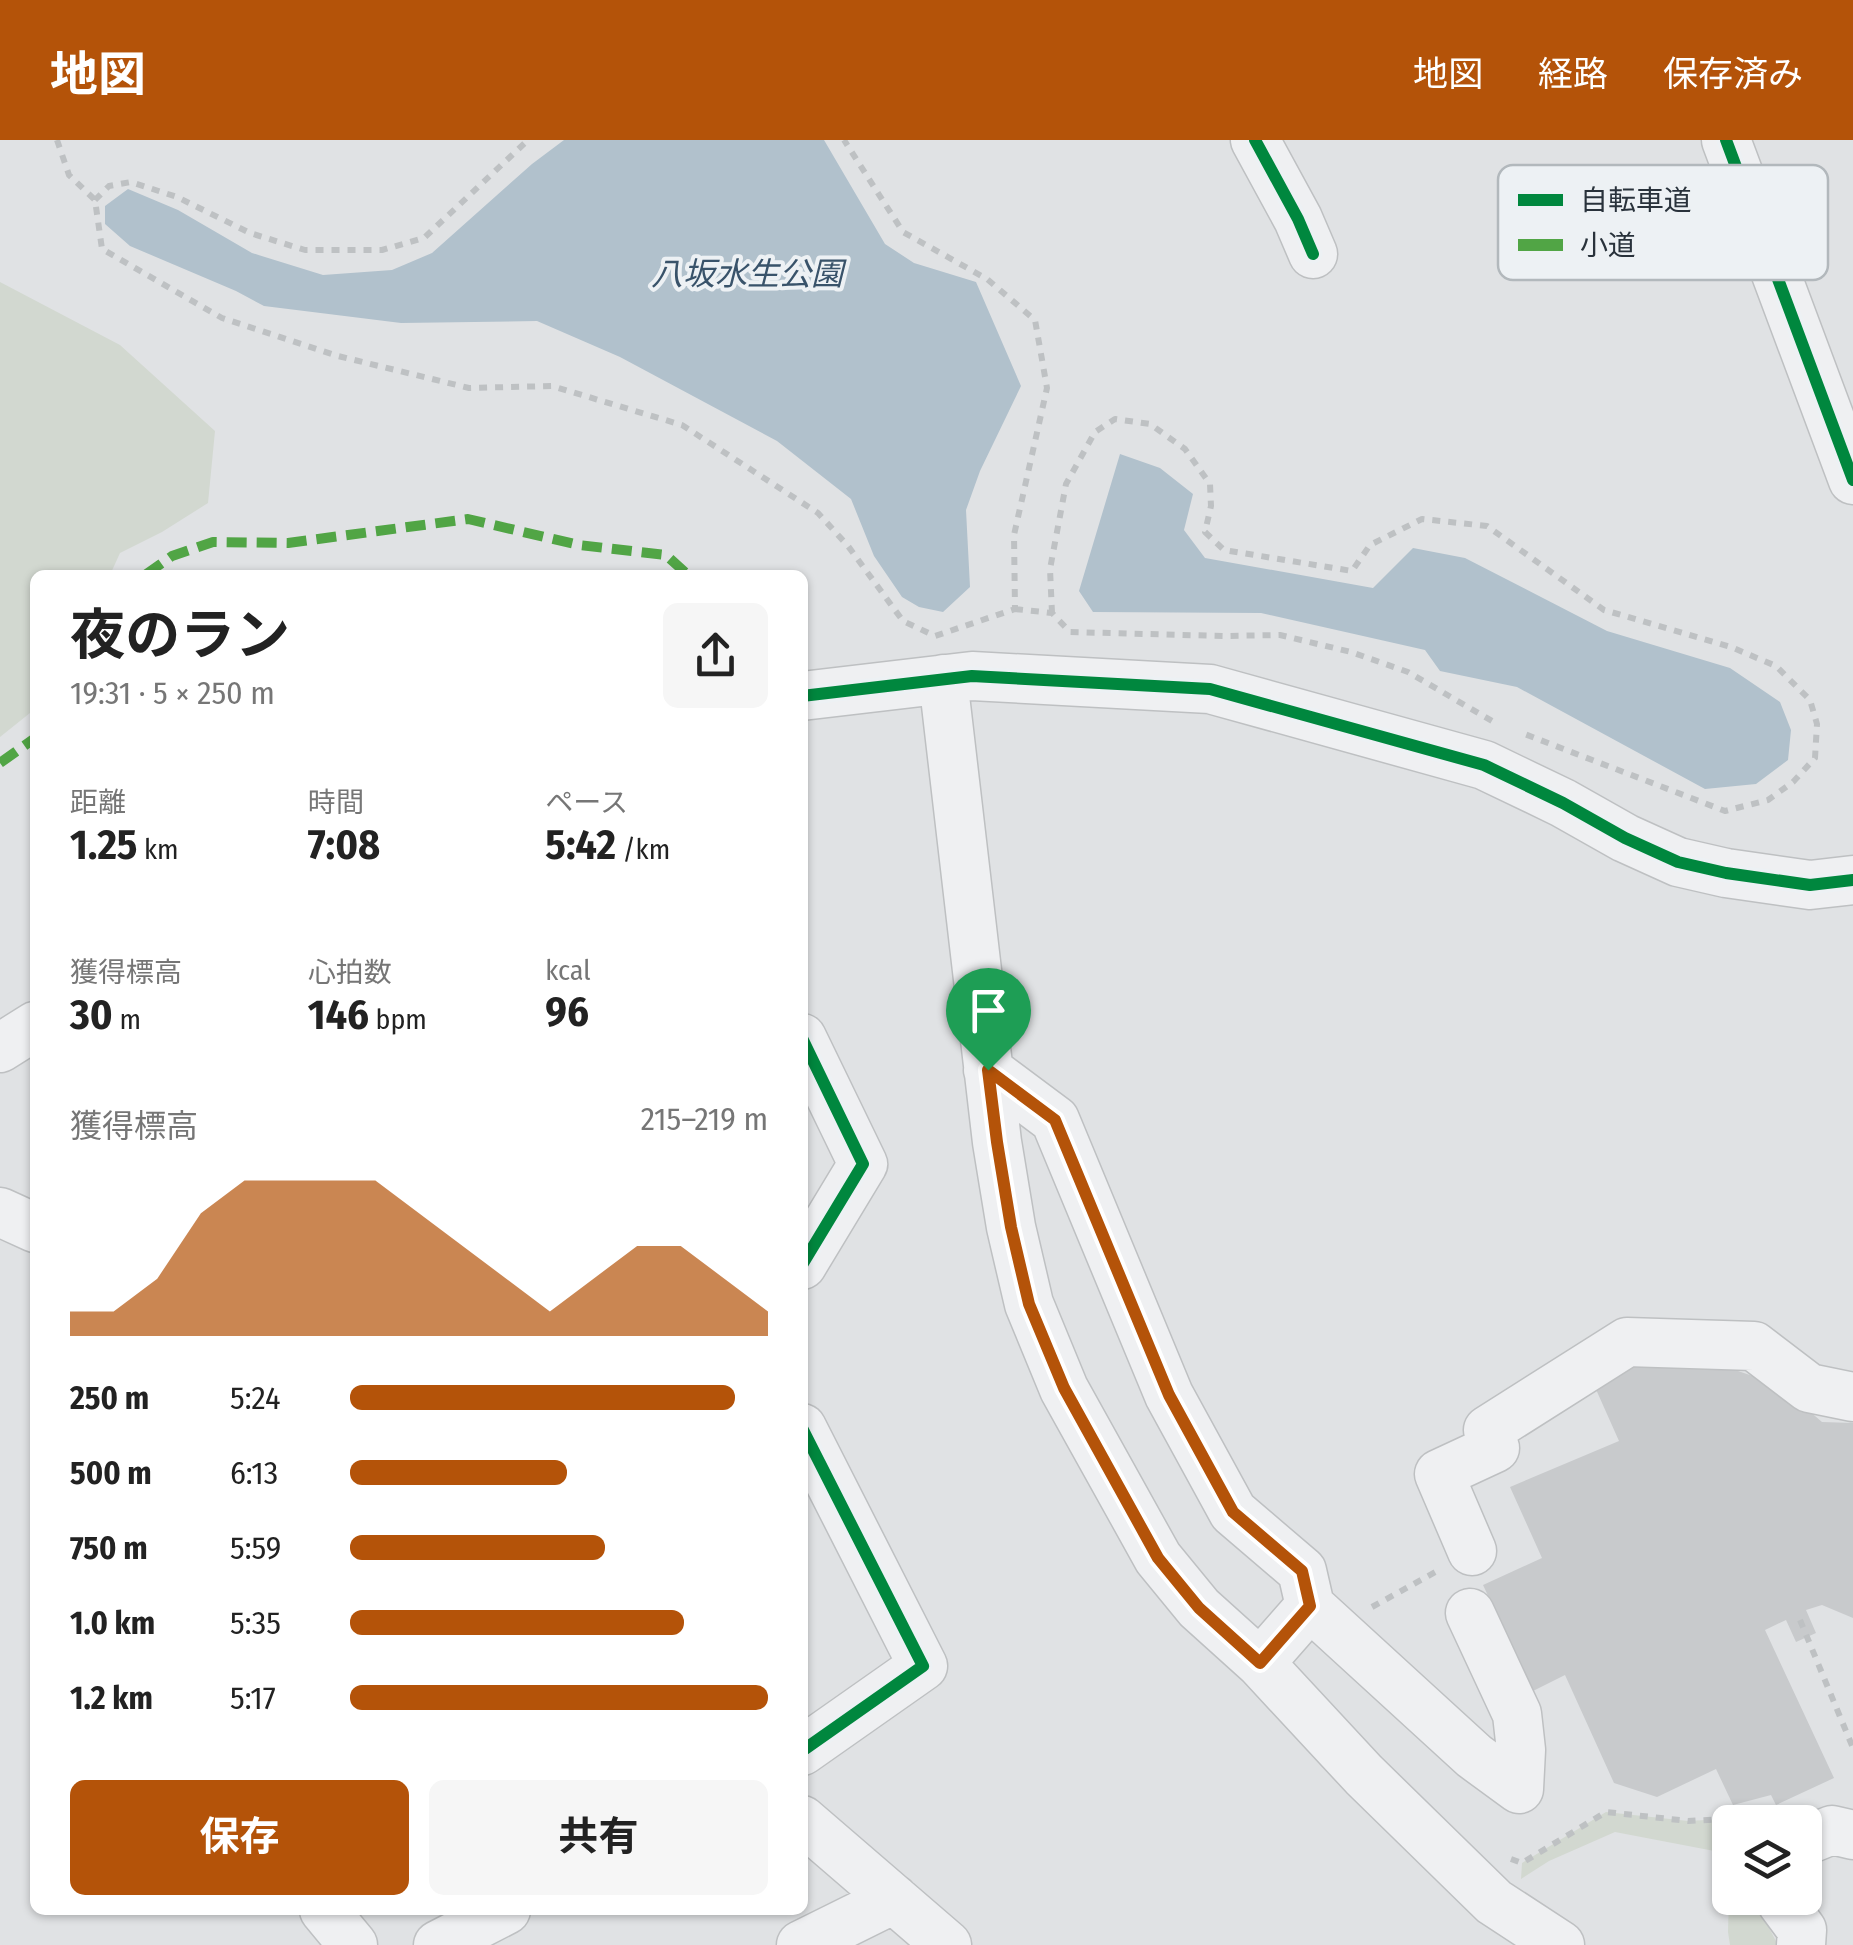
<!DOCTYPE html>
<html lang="ja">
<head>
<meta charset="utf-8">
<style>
  body { margin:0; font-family:"Fira Sans Condensed","Noto Sans JP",sans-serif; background:#f6f6f6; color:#222; height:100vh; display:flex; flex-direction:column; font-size:38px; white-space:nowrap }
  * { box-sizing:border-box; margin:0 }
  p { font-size:32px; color:#767676 }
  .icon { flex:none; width:55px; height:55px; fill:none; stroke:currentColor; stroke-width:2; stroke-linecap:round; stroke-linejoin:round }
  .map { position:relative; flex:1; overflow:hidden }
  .drawer { position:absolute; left:30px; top:430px; width:778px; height:1345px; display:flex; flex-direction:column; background:#fff; border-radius:15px; box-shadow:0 2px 8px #0004 }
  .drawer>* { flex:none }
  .fabs { position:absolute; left:1712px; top:1665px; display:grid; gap:20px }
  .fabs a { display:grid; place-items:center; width:110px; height:110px; border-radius:15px; background:#fff; box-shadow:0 2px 8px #0004; font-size:50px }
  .pin { position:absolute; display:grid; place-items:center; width:85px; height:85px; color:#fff; margin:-102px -42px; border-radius:50% 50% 50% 0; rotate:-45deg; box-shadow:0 0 10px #0007 }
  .pin .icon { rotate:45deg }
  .round { display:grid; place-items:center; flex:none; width:105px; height:105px; border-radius:15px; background:#f6f6f6 }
  .headline { display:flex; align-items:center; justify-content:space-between; height:170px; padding:0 40px }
  h1 { font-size:55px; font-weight:700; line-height:75px }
  .stats { display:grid; grid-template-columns:repeat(3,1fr); gap:15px; height:170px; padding:10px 40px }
  .stats div { display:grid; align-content:center }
  .stats b { font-size:42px; font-weight:700 }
  .stats small { font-size:28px; font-weight:400 }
  .stats p { font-size:28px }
  .chart { height:280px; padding:20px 40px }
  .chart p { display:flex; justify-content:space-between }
  .chart svg { width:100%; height:180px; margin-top:10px; fill:#b45309; opacity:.7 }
  .cta { display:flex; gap:20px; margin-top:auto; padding:20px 40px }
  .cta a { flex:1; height:115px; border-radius:15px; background:#b45309; color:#fff; font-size:40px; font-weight:700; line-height:115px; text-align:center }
  .cta a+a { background:#f6f6f6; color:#222 }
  ul { padding:0 40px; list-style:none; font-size:32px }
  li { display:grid; grid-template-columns:160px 120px 1fr; align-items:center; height:75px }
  li i { height:25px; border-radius:12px; background:#b45309 }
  header { display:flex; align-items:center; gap:60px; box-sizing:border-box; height:140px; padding:0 50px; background:#b45309; color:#fff }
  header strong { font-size:48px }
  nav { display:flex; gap:55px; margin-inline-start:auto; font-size:35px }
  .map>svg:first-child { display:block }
  .green { fill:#d2d8d0 }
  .water { fill:#b1c1cc }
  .building { fill:#c8cacc }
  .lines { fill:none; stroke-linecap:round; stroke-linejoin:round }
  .minor-casing { stroke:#bec0c2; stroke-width:51 }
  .path { stroke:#bec1c3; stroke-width:6; stroke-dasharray:8 8; stroke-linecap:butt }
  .minor { stroke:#eff0f2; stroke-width:48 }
  .quiet { stroke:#51a545; stroke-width:10; stroke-dasharray:20 10; stroke-linecap:butt }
  .cycleway-casing { stroke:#edf1f4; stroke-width:19 }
  .cycleway { stroke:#00873e; stroke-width:12 }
  .route-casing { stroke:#fff; stroke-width:20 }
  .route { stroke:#b45309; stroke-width:12 }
  .labels { text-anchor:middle; stroke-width:8; stroke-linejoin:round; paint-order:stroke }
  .water-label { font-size:32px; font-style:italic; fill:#39536a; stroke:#edf1f4 }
  .key { fill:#edf1f4; stroke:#b2b8bc; stroke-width:2.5 }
  .key-label { font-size:28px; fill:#29323b }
</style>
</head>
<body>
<header>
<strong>地図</strong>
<nav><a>地図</a><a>経路</a><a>保存済み</a></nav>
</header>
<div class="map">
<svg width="1853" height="1805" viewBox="0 0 1853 1805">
  <rect width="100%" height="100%" fill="#e0e2e4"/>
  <path class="green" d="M0 142 120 205 215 291 208 363 162 392 120 413 110 435H35V569L0 597Z
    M1793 1668 1781 1682H1730V1714L1615 1692 1549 1721 1521 1739 1522 1723 1606 1672 1688 1681 1724 1679 1770 1669Z
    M1730 1715V1758H1759L1767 1784 1778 1805H1730L1728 1792Z"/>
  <path class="water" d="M564 0H824L885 104 914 123 976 142 1021 246 980 331 966 370 970 447 943 472 919 467 902 457 874 416 851 359 777 301 620 217 537 181 401 183 264 166 236 151 130 106 105 84V66L128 49 178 70 252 113 323 135 392 130 432 113 532 24Z
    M1120 314 1160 328 1193 354 1184 390 1205 418 1373 448 1413 408 1465 418 1607 491 1730 528 1780 562 1791 590 1788 620 1756 644 1705 649 1517 547 1440 531 1425 510 1261 473 1093 472 1079 451Z"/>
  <path class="building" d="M1700 1218 1779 1245 1822 1282 1853 1283V1478L1822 1465 1806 1470 1816 1493 1796 1502 1786 1480 1765 1490 1834 1638 1776 1665 1771 1655 1733 1665 1716 1629 1657 1657 1614 1643 1565 1535 1533 1551 1483 1445 1542 1418 1510 1347 1619 1301 1590 1236 1650 1220Z"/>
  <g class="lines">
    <g class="minor-casing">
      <path id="minor" d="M1255 0 1298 79 1313 114
        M1726 0 1853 340
        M943 539 997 1002 1011 1087 1029 1164 1064 1249 1158 1418 1199 1468 1260 1523 1364 1635 1494 1762 1560 1805
        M802 556 972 536 1210 549 1484 625 1563 663 1625 698 1678 722 1726 733 1810 745 1853 740
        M802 898 863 1024 802 1125
        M0 908 35 886
        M988 930 1055 980 1169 1255 1233 1372 1302 1431 1310 1466 1260 1523
        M0 1072 35 1088
        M802 1288 923 1526 802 1611
        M1472 1411 1439 1334 1495 1308 1488 1290 1627 1202 1754 1206 1809 1248 1853 1257
        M1310 1466 1474 1616 1519 1649 1521 1610 1517 1574 1470 1473
        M802 1680 947 1805
        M1805 1701 1832 1690 1853 1695
        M1782 1758V1763L1802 1790 1801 1805
        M324 1770 353 1805
        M438 1805 506 1770
        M801 1805 894 1759"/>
    </g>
    <path class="path" d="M57 0 69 35 95 60 102 109 222 178 338 216 469 248 552 246 682 285 818 373 848 406 903 481 935 496 1015 469 1014 395 1047 248 1035 180 987 139 903 92 844 0
      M95 60 109 46 131 42 177 57 250 93 305 110H382L424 98 528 0
      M1015 469 1052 473 1070 492 1224 496 1280 495 1351 512 1408 532 1492 581
      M1052 473 1050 429 1066 344 1095 292 1115 279 1150 284 1185 309 1210 344 1211 366 1205 392 1224 410 1352 431 1370 405 1422 379 1487 386 1604 470 1731 507 1776 526 1810 560 1817 584 1815 618 1793 642 1768 660 1725 671 1522 593
      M1372 1467 1439 1430
      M1800 1480 1853 1608
      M1511 1719 1522 1723 1606 1672 1688 1681 1724 1679 1777 1669"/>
    <use href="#minor" class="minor"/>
    <path class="quiet" d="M145 435 172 416 213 402 288 403 468 379 579 405 666 415 688 435
      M0 623 35 598"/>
    <g class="cycleway-casing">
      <path id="cycleway" d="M1255 0 1298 79 1313 114
        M1726 0 1853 340
        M802 556 972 536 1210 549 1484 625 1563 663 1625 698 1678 722 1726 733 1810 745 1853 740
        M802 898 863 1024 802 1125
        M802 1288 923 1526 802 1611"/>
    </g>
    <use href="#cycleway" class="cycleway"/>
  </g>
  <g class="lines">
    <g class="route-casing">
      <path id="route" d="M988 930 1055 980 1169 1255 1233 1372 1302 1431 1310 1466 1260 1523 1199 1468 1158 1418 1064 1248 1029 1164 1011 1087 997 1002Z"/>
    </g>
    <use href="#route" class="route"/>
  </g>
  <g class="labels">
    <g class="water-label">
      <text x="747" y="145">八坂水生公園</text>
    </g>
  </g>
  <rect x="1498" y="25" width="330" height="115" rx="15" class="key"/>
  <rect x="1518" y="54" width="45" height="12" fill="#00873e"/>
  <rect x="1518" y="99" width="45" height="12" fill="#51a545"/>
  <g class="key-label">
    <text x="1580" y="70">自転車道</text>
    <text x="1580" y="115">小道</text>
  </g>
</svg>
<div class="fabs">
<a><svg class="icon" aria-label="layers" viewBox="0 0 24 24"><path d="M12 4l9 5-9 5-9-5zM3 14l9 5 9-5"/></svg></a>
</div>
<div class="pin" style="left:988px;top:930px;background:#1e9e55"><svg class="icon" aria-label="arrive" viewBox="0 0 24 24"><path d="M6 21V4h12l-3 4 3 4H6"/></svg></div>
<section class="drawer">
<div class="headline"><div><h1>夜のラン</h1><p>19:31 · 5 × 250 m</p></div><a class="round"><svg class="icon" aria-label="share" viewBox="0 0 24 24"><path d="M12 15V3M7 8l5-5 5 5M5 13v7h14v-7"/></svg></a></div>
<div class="stats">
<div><p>距離</p><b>1.25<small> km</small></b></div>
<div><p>時間</p><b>7:08</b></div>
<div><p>ペース</p><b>5:42<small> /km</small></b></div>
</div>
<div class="stats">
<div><p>獲得標高</p><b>30<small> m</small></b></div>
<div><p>心拍数</p><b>146<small> bpm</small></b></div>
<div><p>kcal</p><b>96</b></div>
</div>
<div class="chart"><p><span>獲得標高</span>215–219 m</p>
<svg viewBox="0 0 160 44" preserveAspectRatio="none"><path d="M0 44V38L10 38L20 30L30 14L40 6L50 6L60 6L70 6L80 14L90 22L100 30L110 38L120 30L130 22L140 22L150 30L160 38V44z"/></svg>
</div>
<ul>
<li><b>250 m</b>5:24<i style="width:92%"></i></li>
<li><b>500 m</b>6:13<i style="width:52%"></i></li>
<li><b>750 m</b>5:59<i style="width:61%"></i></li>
<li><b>1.0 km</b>5:35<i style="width:80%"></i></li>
<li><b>1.2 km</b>5:17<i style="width:100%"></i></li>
</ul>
<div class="cta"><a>保存</a><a>共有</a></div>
</section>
</div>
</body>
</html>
